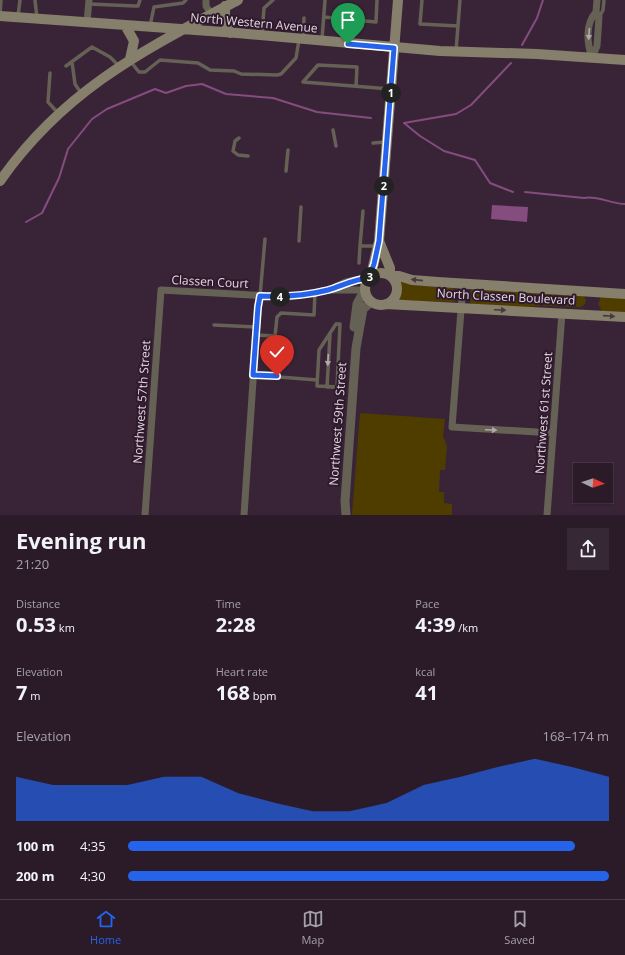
<!DOCTYPE html>
<html lang="en">
<head>
<meta charset="utf-8">
<style>
  body { margin:0; font-family:"Open Sans",sans-serif; background:#372835; color:#f1f3f6; height:100vh; display:flex; flex-direction:column; font-size:15px; white-space:nowrap }
  * { box-sizing:border-box; margin:0 }
  p { font-size:13px; color:#a6a1a8 }
  .icon { flex:none; width:22px; height:22px; fill:none; stroke:currentColor; stroke-width:2; stroke-linecap:round; stroke-linejoin:round }
  .map { position:relative; height:515px; overflow:hidden }
  .details { display:flex; flex-direction:column; background:#2b1b29; flex:1 }
  .details>* { flex:none }
  .needle { width:26px; rotate:94deg }
  .controls { position:absolute; left:573px; top:463px; display:grid; gap:8px }
  .controls a { display:grid; place-items:center; width:40px; height:40px; border-radius:0px; background:#2b1b29; box-shadow:0 1px 3px #0004,0 0 0 1px #473946; font-size:20px }
  .pin { position:absolute; display:grid; place-items:center; width:34px; height:34px; color:#fff; margin:-41px -17px; border-radius:50% 50% 50% 0; rotate:-45deg; box-shadow:0 0 4px #0007 }
  .pin .icon { rotate:45deg }
  .km { position:absolute; width:20px; height:20px; margin:-10px; border-radius:50%; background:#222; color:#fff; font-size:11px; line-height:20px; text-align:center }
  .round { display:grid; place-items:center; flex:none; width:42px; height:42px; border-radius:0px; background:#372835 }
  .summary { display:flex; align-items:center; justify-content:space-between; height:68px; padding:0 16px }
  h1 { font-size:22px; font-weight:700; line-height:30px }
  .figures { display:grid; grid-template-columns:repeat(3,1fr); gap:6px; height:68px; padding:4px 16px }
  .figures div { display:grid; align-content:center }
  .figures b { font-size:20px; font-weight:700 }
  .figures small { font-size:11px; font-weight:400 }
  .figures p { font-size:11px }
  .chart { height:112px; padding:8px 16px }
  .chart p { display:flex; justify-content:space-between }
  .chart svg { width:100%; height:72px; margin-top:4px; fill:#2563eb; opacity:.7 }
  ul { padding:0 16px; list-style:none; font-size:13px }
  li { display:grid; grid-template-columns:64px 48px 1fr; align-items:center; height:30px }
  li i { height:10px; border-radius:5px; background:#2563eb }
  .dock { display:flex; justify-content:space-around; align-items:center; height:56px; border-top:1px solid #473946; background:#2b1b29; font-size:11px; color:#a6a1a8 }
  .dock a { display:grid; justify-items:center; gap:2px }
  .dock .selected { color:#2563eb }
  .map>svg:first-child { display:block }
  .green { fill:#4f3d00 }
  .water { fill:#844c7f }
  .lines { fill:none; stroke-linecap:round; stroke-linejoin:round }
  .stream { stroke:#844c7f; stroke-width:2 }
  .service { stroke:#666155; stroke-width:3.5 }
  .minor { stroke:#666155; stroke-width:7 }
  .tertiary { stroke:#666155; stroke-width:9 }
  .secondary { stroke:#867f6b; stroke-width:10 }
  .oneway { fill:#b2a7aa }
  .oneway2 { fill:#48383f }
  .route-casing { stroke:#fff; stroke-width:8 }
  .route { stroke:#2563eb; stroke-width:5 }
  .labels { text-anchor:middle; stroke-width:4; stroke-linejoin:round; paint-order:stroke }
  .street-label { font-size:12px; fill:#e4d6e2; stroke:#2e1a2c }
</style>
</head>
<body>
<div class="map">
<svg width="625" height="515" viewBox="0 0 625 515">
  <rect width="100%" height="100%" fill="#392437"/>
  <path class="green" d="M398 281 413 285 453 288 457 293 456 301 453 302 396 300 400 290Z
    M473 289 540 292V306L521 307 474 304 470 303 471 290Z
    M544 292 583 295 586 300 585 304 581 307 543 306Z
    M601 297H625V313L602 311 598 304Z
    M360 413 445 419 443 436 447 446 445 470H440L439 492H444V503L452 504V515H352Z"/>
  <path class="water" d="M492 205 528 207 527 222 491 219Z"/>
  <g class="lines">
    <path class="stream" d="M522 45 537 18 543 0
      M404 123 420 136 444 151 475 160 490 183 513 192
      M404 123 456 114 471 105 511 63
      M525 192 584 198C597 195 611 204 625 204
      M26 222 42 213 59 178 68 149 92 119 107 109 155 89 166 93 186 86 202 84 226 94 273 98 317 112 371 118"/>
    <path class="service" d="M35 0 37 18
      M422 0 420 24 458 26
      M89 4 135 6H138L140 0
      M0 15 1 0
      M18 16 20 0
      M600 16 603 10 604 0
      M324 17 376 22 377 0
      M150 26 154 7 183 3 186 0
      M262 35 264 8 273 0
      M303 37 304 18
      M322 39 325 0
      M456 51 460 0
      M72 62 75 84 81 93
      M131 62 139 72H145L160 60 198 63 210 70 234 71 241 74 277 75 281 74 296 58 299 40
      M66 66 92 47 110 57 119 66
      M50 73 48 102 58 113
      M356 86 357 67 318 65 303 82 390 89
      M333 130 336 146
      M239 138 235 141 233 151 238 155 248 156
      M373 143 386 142
      M286 171 288 150
      M299 241 301 207
      M360 246 363 211
      M359 263 360 246H377
      M260 296 265 239
      M336 324H340L337 387 317 386 319 350Z
      M214 325 256 327
      M256 335 275 336 277 317 281 313 314 315 315 292
      M253 375 317 380
      M327 387 330 335"/>
    <path class="minor" d="M206 0V6L211 14
      M87 22 89 0
      M592 58 597 46 599 17 596 12 597 0
      M592 58C587 43 585 24 596 12
      M463 284 452 427 553 433
      M333 288 346 282 369 277
      M145 515 161 290 288 297 329 290H364
      M244 515 258 307 260 296
      M547 515 562 313"/>
    <path class="tertiary" d="M354 327 357 304 364 291
      M346 515 345 501 356 348 363 309 371 302"/>
    <path class="secondary" d="M225 6V20L230 33
      M0 16 237 33 440 51 537 54 625 60
      M125 25 134 41 130 59
      M0 181C64 90 142 51 238 0
      M379 241 390 268V275
      M365 289a16 16 0 1 1 32 0a16 16 0 1 1-32 0Z
      M371 275 379 241 398 0
      M391 276H399L412 280 438 282 625 294
      M386 304 625 317"/>
  </g>
  <defs><path id="oneway-solid" d="M-6-.8H1V-3.2L6.5 0L1 3.2V.8H-6Z"/></defs>
  <g class="oneway">
    <use href="#oneway-solid" transform="translate(589 34) rotate(94)"/>
    <use href="#oneway-solid" transform="translate(328 360) rotate(93)"/>
    <use href="#oneway-solid" transform="translate(491 430) rotate(3)"/>
  </g>
  <g class="oneway2">
    <use href="#oneway-solid" transform="translate(417 280) rotate(-174)"/>
    <use href="#oneway-solid" transform="translate(500 310) rotate(3)"/>
    <use href="#oneway-solid" transform="translate(609 316) rotate(4)"/>
  </g>
  <g class="lines">
    <g class="route-casing">
      <path id="route" d="M277 376 253 375 258 307 260 296C283 297 305 296 328 290 342 286 354 279 369 278L374 264 379 241 394 48 348 44"/>
    </g>
    <use href="#route" class="route"/>
  </g>
  <g class="labels">
    <g class="street-label">
      <text transform="translate(254 23) rotate(5)" y="4">North Western Avenue</text>
      <text transform="translate(210 282) rotate(3)" y="4">Classen Court</text>
      <text transform="translate(506 297) rotate(3)" y="4">North Classen Boulevard</text>
      <text transform="translate(142 402) rotate(-86)" y="4">Northwest 57th Street</text>
      <text transform="translate(544 413) rotate(-86)" y="4">Northwest 61st Street</text>
      <text transform="translate(338 424) rotate(-86)" y="4">Northwest 59th Street</text>
    </g>
  </g>
</svg>
<div class="controls">
<a><svg class="needle" viewBox="-14 -14 28 28"><path d="M0-13l5 13h-10z" fill="#e53935"/><path d="M0 13l5-13h-10z" fill="#a6a1a8"/></svg></a>
</div>
<div class="pin" style="left:348px;top:44px;background:#1e9e55"><svg class="icon" aria-label="arrive" viewBox="0 0 24 24"><path d="M6 21V4h12l-3 4 3 4H6"/></svg></div>
<div class="pin" style="left:277px;top:376px;background:#d93025"><svg class="icon" aria-label="check" viewBox="0 0 24 24"><path d="M5 12l5 5 9-10"/></svg></div>
<b class="km" style="left:391px;top:93px">1</b>
<b class="km" style="left:384px;top:186px">2</b>
<b class="km" style="left:370px;top:277px">3</b>
<b class="km" style="left:280px;top:297px">4</b>
</div>
<section class="details">
<div class="summary"><div><h1>Evening run</h1><p>21:20</p></div><a class="round"><svg class="icon" aria-label="share" viewBox="0 0 24 24"><path d="M12 15V3M7 8l5-5 5 5M5 13v7h14v-7"/></svg></a></div>
<div class="figures">
<div><p>Distance</p><b>0.53<small> km</small></b></div>
<div><p>Time</p><b>2:28</b></div>
<div><p>Pace</p><b>4:39<small> /km</small></b></div>
</div>
<div class="figures">
<div><p>Elevation</p><b>7<small> m</small></b></div>
<div><p>Heart rate</p><b>168<small> bpm</small></b></div>
<div><p>kcal</p><b>41</b></div>
</div>
<div class="chart"><p><span>Elevation</span>168–174 m</p>
<svg viewBox="0 0 160 44" preserveAspectRatio="none"><path d="M0 44V17L10 22L20 22L30 22L40 17L50 17L60 27L70 33L80 38L90 38L100 33L110 22L120 17L130 11L140 6L150 11L160 17V44z"/></svg>
</div>
<ul>
<li><b>100 m</b>4:35<i style="width:93%"></i></li>
<li><b>200 m</b>4:30<i style="width:100%"></i></li>
</ul>
</section>
<nav class="dock">
<a class="selected"><svg class="icon" aria-label="home" viewBox="0 0 24 24"><path d="M3 11l9-7 9 7M6 9v11h12V9"/></svg>Home</a>
<a><svg class="icon" aria-label="map" viewBox="0 0 24 24"><path d="M3 6l6-2 6 2 6-2v14l-6 2-6-2-6 2zM9 4v14M15 6v14"/></svg>Map</a>
<a><svg class="icon" aria-label="saved" viewBox="0 0 24 24"><path d="M7 4h10v16l-5-4-5 4z"/></svg>Saved</a>
</nav>
</body>
</html>
